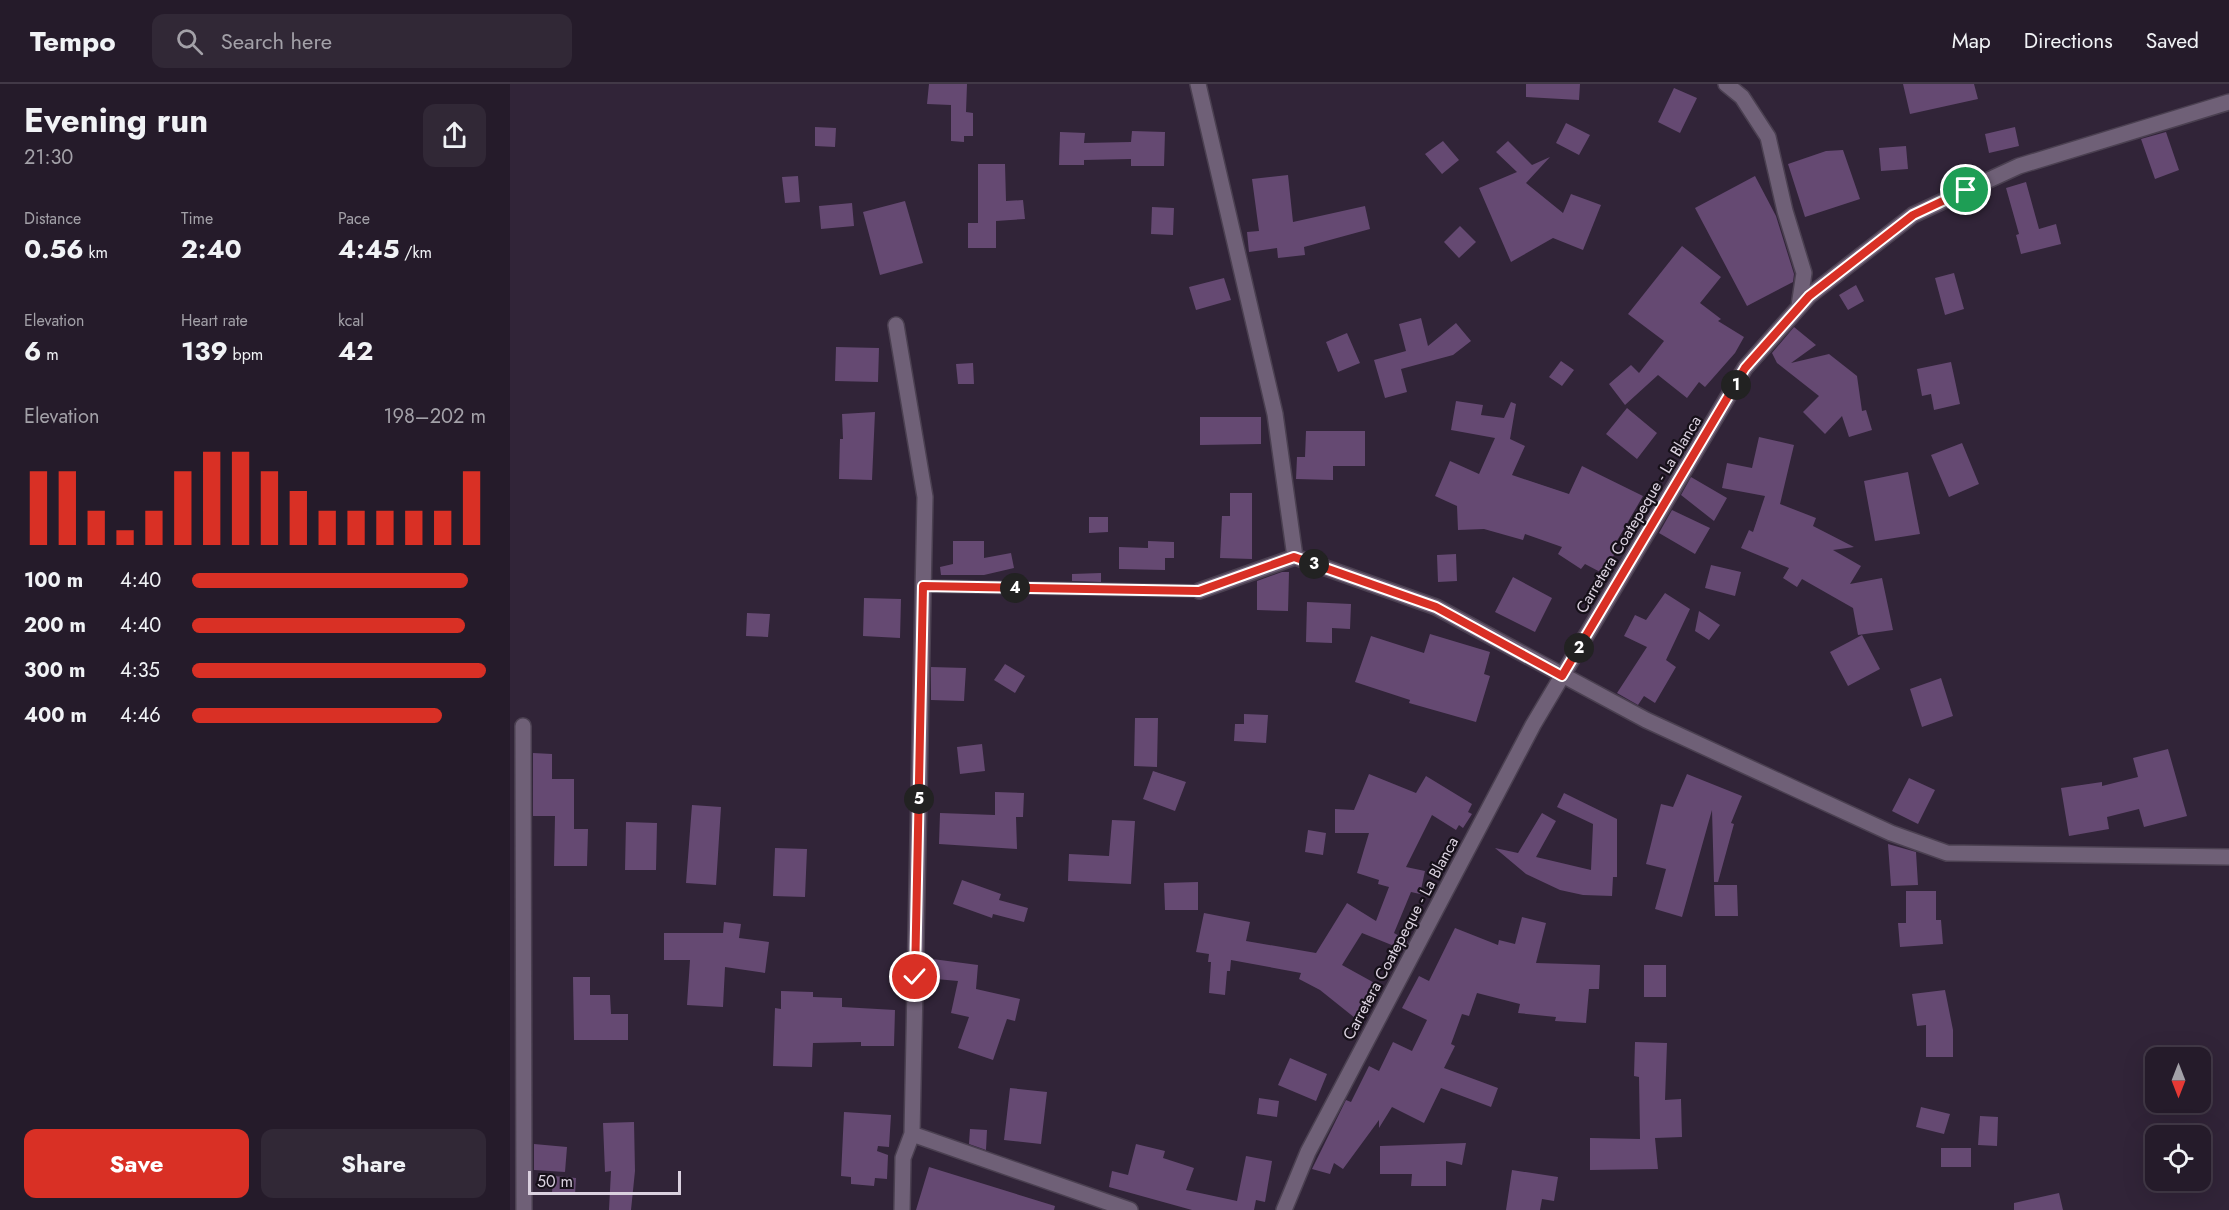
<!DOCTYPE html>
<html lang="en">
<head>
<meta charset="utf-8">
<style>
  body { margin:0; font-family:Jost,sans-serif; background:#312836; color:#f1f3f6; height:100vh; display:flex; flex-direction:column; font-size:22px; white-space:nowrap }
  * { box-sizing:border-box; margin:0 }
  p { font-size:20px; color:#a3a1a8 }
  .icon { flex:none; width:33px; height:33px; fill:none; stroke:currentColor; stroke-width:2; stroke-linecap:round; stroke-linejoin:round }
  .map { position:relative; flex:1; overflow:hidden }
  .sheet { display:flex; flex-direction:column; background:#251b2a; width:510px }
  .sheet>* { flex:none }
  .needle { width:39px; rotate:180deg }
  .buttons { position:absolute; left:1635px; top:963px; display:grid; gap:12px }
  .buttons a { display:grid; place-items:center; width:66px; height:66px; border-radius:12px; background:#251b2a; box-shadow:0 6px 24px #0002,0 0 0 2px #423947; font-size:30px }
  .scale { position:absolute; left:18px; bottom:15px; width:153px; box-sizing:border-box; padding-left:6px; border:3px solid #dad1df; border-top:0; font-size:16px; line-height:21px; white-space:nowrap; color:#dad1df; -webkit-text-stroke:4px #161019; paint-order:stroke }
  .pin { position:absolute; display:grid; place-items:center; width:51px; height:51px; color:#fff; margin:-26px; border:3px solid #fff; border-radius:50%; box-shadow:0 2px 6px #0007 }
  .km { position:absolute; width:30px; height:30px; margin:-15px; border-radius:50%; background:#222; color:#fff; font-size:16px; line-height:30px; text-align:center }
  .round { display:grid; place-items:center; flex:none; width:63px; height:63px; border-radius:12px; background:#312836 }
  .headline { display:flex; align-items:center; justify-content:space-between; height:102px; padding:0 24px }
  h1 { font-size:33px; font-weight:700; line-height:45px }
  .figures { display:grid; grid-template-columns:repeat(3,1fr); gap:9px; height:102px; padding:6px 24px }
  .figures div { display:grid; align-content:center }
  .figures b { font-size:26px; font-weight:700 }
  .figures small { font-size:16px; font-weight:400 }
  .figures p { font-size:16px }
  .chart { height:168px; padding:12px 24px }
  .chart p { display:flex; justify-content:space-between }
  .chart svg { width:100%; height:108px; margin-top:6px; stroke:#d93025; stroke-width:6 }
  .cta { display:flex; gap:12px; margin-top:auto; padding:12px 24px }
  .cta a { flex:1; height:69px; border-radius:12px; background:#d93025; color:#fff; font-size:24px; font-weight:700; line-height:69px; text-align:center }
  .cta a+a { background:#312836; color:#f1f3f6 }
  ul { padding:0 24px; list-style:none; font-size:20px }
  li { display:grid; grid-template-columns:96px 72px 1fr; align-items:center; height:45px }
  li i { height:15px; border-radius:8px; background:#d93025 }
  header { display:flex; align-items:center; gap:36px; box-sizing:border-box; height:84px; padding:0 30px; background:#251b2a; border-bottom:2px solid #423947 }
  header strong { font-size:28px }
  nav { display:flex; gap:33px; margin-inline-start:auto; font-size:21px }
  .search { width:420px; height:54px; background:#312836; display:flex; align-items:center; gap:15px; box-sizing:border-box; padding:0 21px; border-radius:12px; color:#a3a1a8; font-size:22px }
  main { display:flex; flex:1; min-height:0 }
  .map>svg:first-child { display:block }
  .building { fill:#654972 }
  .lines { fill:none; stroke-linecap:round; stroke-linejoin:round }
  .lane-casing { stroke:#4b4051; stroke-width:14 }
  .street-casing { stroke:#4b4051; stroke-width:18 }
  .secondary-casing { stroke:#4b4051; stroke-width:18 }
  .lane { stroke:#6f6077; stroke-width:10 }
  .street { stroke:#6f6077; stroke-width:15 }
  .secondary { stroke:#6f6077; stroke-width:15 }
  .route-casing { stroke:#fff; stroke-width:12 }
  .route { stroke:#d93025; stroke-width:8 }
  .labels { text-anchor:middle; stroke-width:4.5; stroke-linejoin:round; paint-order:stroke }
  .street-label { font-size:16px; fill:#dad1df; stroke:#161019 }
</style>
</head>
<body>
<header>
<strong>Tempo</strong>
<div class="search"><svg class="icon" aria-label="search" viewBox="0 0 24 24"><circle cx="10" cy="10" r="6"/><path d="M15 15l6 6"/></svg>Search here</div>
<nav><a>Map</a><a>Directions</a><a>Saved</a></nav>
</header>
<main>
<section class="sheet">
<div class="headline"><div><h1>Evening run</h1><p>21:30</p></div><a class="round"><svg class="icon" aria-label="share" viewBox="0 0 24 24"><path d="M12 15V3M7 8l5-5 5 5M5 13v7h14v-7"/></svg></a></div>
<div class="figures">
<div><p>Distance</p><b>0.56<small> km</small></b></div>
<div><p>Time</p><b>2:40</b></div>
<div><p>Pace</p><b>4:45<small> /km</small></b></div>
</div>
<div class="figures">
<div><p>Elevation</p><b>6<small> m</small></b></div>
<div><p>Heart rate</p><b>139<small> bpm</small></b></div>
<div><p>kcal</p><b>42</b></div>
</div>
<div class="chart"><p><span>Elevation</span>198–202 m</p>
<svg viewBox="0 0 160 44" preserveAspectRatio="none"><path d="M5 44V14M15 44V14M25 44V30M35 44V38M45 44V30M55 44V14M65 44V6M75 44V6M85 44V14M95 44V22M105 44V30M115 44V30M125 44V30M135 44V30M145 44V30M155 44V14"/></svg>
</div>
<ul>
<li><b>100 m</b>4:40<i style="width:94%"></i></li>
<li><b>200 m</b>4:40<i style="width:93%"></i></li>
<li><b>300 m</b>4:35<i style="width:100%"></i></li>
<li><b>400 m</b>4:46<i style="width:85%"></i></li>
</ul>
<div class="cta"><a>Save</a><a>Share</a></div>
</section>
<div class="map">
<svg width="1719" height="1126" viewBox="0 0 1719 1126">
  <rect width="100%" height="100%" fill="#312438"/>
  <path class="building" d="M419 0H457L456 28 463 29V52H454V58L441 57V21L417 20Z
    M1016 0H1070L1069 16 1016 13Z
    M1393 0H1464L1468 15 1400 30Z
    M1164 4 1187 14 1170 49 1148 38Z
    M1056 39 1080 51 1069 71 1046 59Z
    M305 43 326 44 325 63 305 62Z
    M1505 43 1509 62 1479 69 1475 50Z
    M622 47 655 48 654 82H621V75L574 76V81H549L550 48 575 49 574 59 621 58Z
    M1656 48 1669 86 1645 95 1631 55Z
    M933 57 949 76 932 90 915 70Z
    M998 57 1022 81 1040 73 1016 99 1053 129 1061 110 1091 121 1073 166 1043 154 1001 178 969 104 1007 88 986 68Z
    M1396 62 1398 85 1371 87 1369 64Z
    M1333 66 1350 115 1295 133 1278 80 1316 67Z
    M468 80H495L496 117 513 116 515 135 486 137V164H458V139H468Z
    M778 91 783 138 855 122 860 145 794 163 795 171 768 174 767 164 739 168 737 148 749 147 742 95Z
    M288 92 290 118 275 119 272 93Z
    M1245 92 1266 132 1284 190 1283 198 1237 222 1185 124Z
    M1516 98 1529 145 1546 140 1551 160 1511 170 1506 151 1509 150 1496 104Z
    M395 117 413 179 370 191 353 128Z
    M342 119 344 142 311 145 309 122Z
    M642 123 664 124 663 151 641 150Z
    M950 142 966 158 949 174 934 158Z
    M1172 162 1211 193 1190 219 1211 235 1208 237 1234 253 1225 269 1195 303 1189 298 1177 314 1148 291 1115 321 1099 300 1121 281 1129 289 1154 257 1118 230Z
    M1444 189 1454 225 1435 231 1425 194Z
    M714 194 721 216 686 226 679 203Z
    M1346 201 1354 217 1338 226 1329 211Z
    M911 234 918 262 946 239 961 257 943 271 891 285 897 308 875 314 864 276 896 267 889 240Z
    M1284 243 1306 261 1281 279 1319 270 1347 292 1352 327 1356 326 1362 346 1339 353 1332 332 1315 350 1293 328 1309 312 1267 279 1262 269Z
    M837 249 850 279 828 288 816 258Z
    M326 263 369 264 368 298 325 297Z
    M1051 277 1064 286 1052 302 1039 293Z
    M1441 278 1450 320 1424 326 1421 310 1412 312 1407 285Z
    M463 279 464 300H448L446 280Z
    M946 317 973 321 971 331 994 334 1001 318 1006 320 1000 355 1015 362 1002 391 1059 410 1072 382 1133 412 1101 467 1105 469 1094 490 1075 480 1071 485 1048 470 1052 463 1015 450 1013 456 974 445 948 446 947 422 925 412 940 377 969 390 985 354 941 346Z
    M1117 324 1147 349 1127 375 1096 350Z
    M365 328 362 396 329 395 330 355H333L332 330Z
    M690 333H751V360L690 361Z
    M796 347H855V382H823V396L786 395 787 373H795Z
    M1249 353 1284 361 1270 420 1306 434 1303 442 1344 463 1323 466 1351 482 1340 500 1372 494 1383 546 1348 551 1343 524 1292 495 1287 503 1273 494 1279 484 1231 464 1239 446 1243 448 1255 412 1212 404 1217 379 1242 384Z
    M1452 359 1469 400 1439 413 1421 371Z
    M1398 388 1410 450 1365 457 1354 397Z
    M1181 393 1217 414 1204 437 1171 411Z
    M720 409H742V475L710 474 712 432H720Z
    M1162 426 1200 444 1185 470 1149 449Z
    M579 433H598V448L579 449Z
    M443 457H474V474L501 469 504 484 474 491H431L430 483 443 480Z
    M638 457 664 458V474H655V486L609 485V463L638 464Z
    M946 470 947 497 928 498 927 471Z
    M1201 481 1231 488 1225 512 1195 504Z
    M772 488H779L778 527 747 526V497Z
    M591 489V498L562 497V490Z
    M1003 493 1042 514 1025 548 985 528Z
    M1155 509 1180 525 1156 576 1166 583 1145 619 1134 612 1128 621 1107 609 1137 563 1114 552 1125 531 1136 536Z
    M354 514 391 515 390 554 353 552Z
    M797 518 841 520 840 545 822 544V559L796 558Z
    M1189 527 1210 541 1199 556 1185 547Z
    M237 529 260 530 258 553 236 552Z
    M920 550 980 568 974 590 980 592 966 638 899 619 900 616 845 598 861 552 914 569Z
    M1352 551 1370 585 1338 602 1320 568Z
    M495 580 515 592 505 609 484 596Z
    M421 583 456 584 454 617 421 616Z
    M1431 594 1443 632 1412 643 1400 605Z
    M734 630 758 631 756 659 724 657 725 640H734Z
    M625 634H648L647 683 624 682Z
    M472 660 475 687 450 690 447 663Z
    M1658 665 1677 732 1634 743 1629 725 1597 733 1599 745 1559 752 1551 704 1592 698V702L1628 693 1623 674Z
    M23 669 42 670V695H64V745H78L77 782H44L45 732H23Z
    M643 687 676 698 665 727 633 715Z
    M859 690 906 709 916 692 962 720 958 728 962 730 953 744 949 741 946 746 922 731 896 783 915 787 910 810 901 808 884 849 898 857 894 866 852 849 832 881 870 902 850 938 810 906 789 895 791 889 721 876 720 887H717L715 911 699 909 701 878H698L699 870 686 868 694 829 740 838 736 857 806 869 837 819 866 837 879 803 868 800 869 796 847 789 859 749H825V725L844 726Z
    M1177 690 1232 712 1221 739 1224 740 1208 798H1204L1202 726 1172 833 1145 825 1156 785 1136 780 1151 720 1163 723Z
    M1399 694 1425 706 1408 740 1382 727Z
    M485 708 514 709 513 733H506L507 765 429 760 430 729 485 731Z
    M1054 709 1107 735V793H1103L1102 812 1073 811 1050 806 1016 790 985 764 1008 769 1032 729 1046 737 1026 773 1081 786 1083 740 1047 723Z
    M182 721 211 723 206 801 176 799Z
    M602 736 625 737 621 800 558 797 559 770 599 772Z
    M116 738 147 739 146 786H115Z
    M798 746 816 749 813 771 795 768Z
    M1378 760 1406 768 1408 801 1381 802Z
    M265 764 297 765 295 813 263 812Z
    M452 796 491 810 489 816 518 824 514 838 483 830 482 834 443 820Z
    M688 798V826H655L654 799Z
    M1204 801H1227L1228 832H1205Z
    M1396 807H1426V836H1431L1433 860 1390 863 1388 839H1396Z
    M1012 833 1036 839 1026 879 1090 881 1089 905H1079L1076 939 1045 937 1046 933 1008 929 1010 920 967 909 959 932 952 930 941 960 945 962 934 984 988 1004 981 1023 931 1004 914 1039 882 1023 869 1044V1036L833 1085 824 1079 820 1090 802 1085 836 1016 841 1018 859 982 869 987 883 958 902 967 917 936 892 924 909 892 919 897 945 844 988 861 989 856 1005 860Z
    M214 838 231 840 229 854 259 858 255 889 215 883 213 923 177 921 180 876H154V849H213Z
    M415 874 468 881 466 905 510 915 505 937 497 935 483 976 448 964 459 933 441 929 448 897 415 894Z
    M1134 881H1156V913H1134Z
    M63 893H80V911H100L101 930H118V956H64Z
    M1435 906 1443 946V973H1416V941L1407 942 1402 910Z
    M271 907 303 908V913L332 914V923L385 926 384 962H351V958L303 959 302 983 263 982 265 924 271 925Z
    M1125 958 1157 959 1155 1016 1171 1015 1172 1053 1145 1054 1148 1085 1080 1086V1054L1130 1055 1129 993 1124 992Z
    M780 974 817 990 806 1017 768 1001Z
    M500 1004 537 1008 531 1060 494 1056Z
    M749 1014 769 1017 767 1033 747 1030Z
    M1411 1023 1440 1030 1434 1050 1406 1043Z
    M334 1028 381 1031 379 1063 368 1062 367 1067 378 1071 377 1095 365 1094 364 1102 341 1100V1093L331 1092Z
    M1470 1032 1488 1033 1487 1062 1468 1061Z
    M124 1038 125 1087 121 1126H99L101 1087 95 1088 93 1039Z
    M460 1045 477 1046 476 1066 459 1060Z
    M956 1059 952 1081 936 1077V1102H901L902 1090H870V1062Z
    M24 1060 57 1063 55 1088 24 1086Z
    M626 1060 655 1067 653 1074 684 1084 676 1106 727 1117 736 1072 762 1077 755 1118 746 1116 744 1126H682L599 1103 602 1087 618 1091Z
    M1431 1064H1461V1083H1431Z
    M419 1083 545 1122 544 1126H406Z
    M1002 1086 1048 1093 1044 1117 1032 1115 1030 1126H996Z
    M43 1092 66 1094 65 1111 42 1109Z
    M1549 1109 1553 1126H1504V1119Z"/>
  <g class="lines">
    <g class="lane-casing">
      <path id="lane" d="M413 502 689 507"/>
    </g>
    <g class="street-casing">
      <path id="street" d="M688 0 765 330 785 473
        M386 241 415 413 402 1050 393 1074 392 1126
        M689 507 785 473 926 523 1136 636 1381 749 1437 769 1719 773
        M13 642 14 1126
        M402 1050 620 1126"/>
    </g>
    <g class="secondary-casing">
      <path id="secondary" d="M1216 0 1232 13 1258 53 1275 127 1294 189 1289 222
        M774 1126 798 1068 1023 641 1235 284 1299 212 1403 131 1509 82 1719 18"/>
    </g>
    <use href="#lane" class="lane"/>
    <use href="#street" class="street"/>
    <use href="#secondary" class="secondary"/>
  </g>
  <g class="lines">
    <g class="route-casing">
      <path id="route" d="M405 893 413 502 689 507 784 473 926 523 1052 592 1235 284 1299 212 1403 131 1456 106"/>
    </g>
    <use href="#route" class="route"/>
  </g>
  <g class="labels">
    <g class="street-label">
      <text transform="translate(1128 430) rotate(-59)" y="6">Carretera Coatepeque - La Blanca</text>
      <text transform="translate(890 854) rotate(-62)" y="6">Carretera Coatepeque - La Blanca</text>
    </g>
  </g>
</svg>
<div class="buttons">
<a><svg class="needle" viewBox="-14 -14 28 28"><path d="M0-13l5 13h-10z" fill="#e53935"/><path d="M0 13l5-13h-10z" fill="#a3a1a8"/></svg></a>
<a><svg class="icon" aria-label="locate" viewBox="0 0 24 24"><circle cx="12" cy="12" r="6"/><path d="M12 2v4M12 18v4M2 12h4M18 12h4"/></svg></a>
</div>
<div class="scale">50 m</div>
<div class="pin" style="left:1456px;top:106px;background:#1e9e55"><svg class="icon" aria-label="arrive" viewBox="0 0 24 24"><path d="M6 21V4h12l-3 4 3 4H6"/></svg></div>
<div class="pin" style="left:405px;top:893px;background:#d93025"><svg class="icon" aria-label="check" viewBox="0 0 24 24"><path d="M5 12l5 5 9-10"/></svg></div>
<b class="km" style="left:1226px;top:301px">1</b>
<b class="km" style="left:1069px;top:564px">2</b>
<b class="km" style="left:804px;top:480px">3</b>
<b class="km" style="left:505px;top:504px">4</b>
<b class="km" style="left:409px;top:715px">5</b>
</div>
</main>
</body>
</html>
